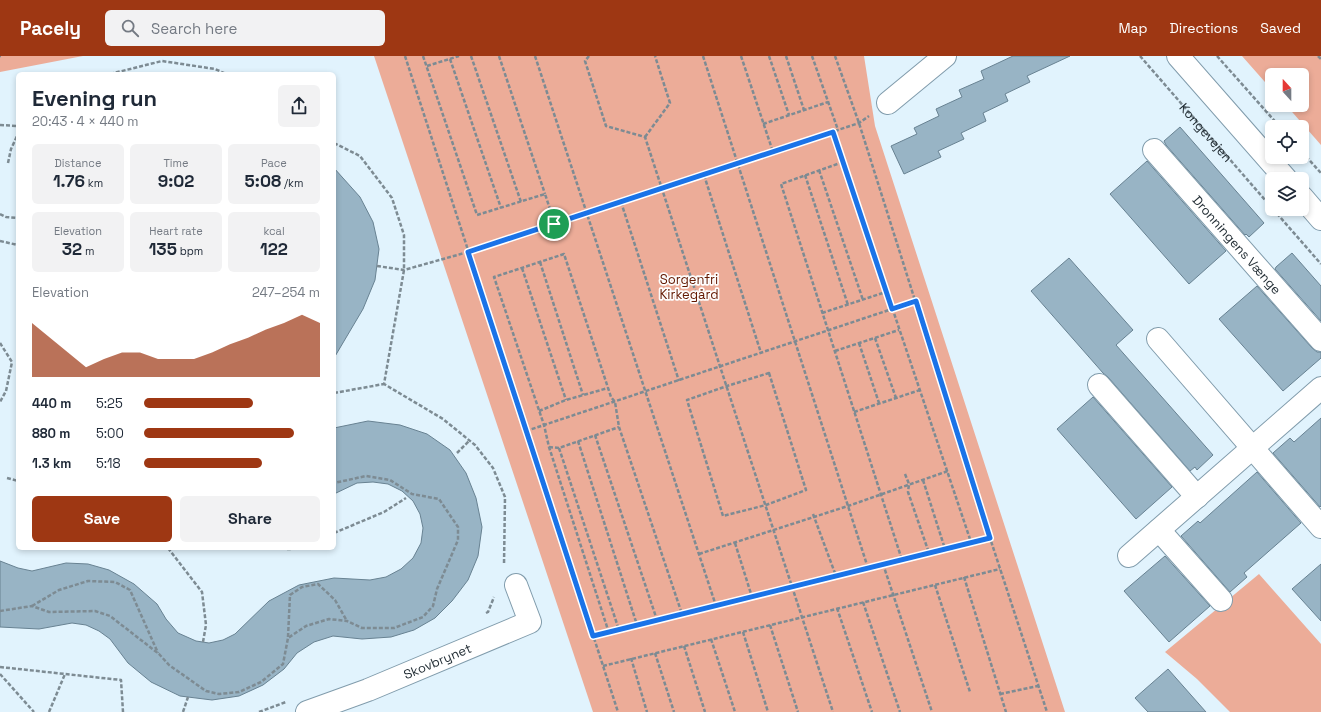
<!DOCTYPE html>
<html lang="en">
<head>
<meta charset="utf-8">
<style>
  body { margin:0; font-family:"Space Grotesk",sans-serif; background:#f2f2f3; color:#1f2937; height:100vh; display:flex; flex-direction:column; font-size:15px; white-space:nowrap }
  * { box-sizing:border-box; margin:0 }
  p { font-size:13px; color:#747a83 }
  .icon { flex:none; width:22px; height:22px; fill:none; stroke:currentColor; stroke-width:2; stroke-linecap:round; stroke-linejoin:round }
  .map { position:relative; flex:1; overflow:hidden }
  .side { position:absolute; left:16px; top:16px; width:320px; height:478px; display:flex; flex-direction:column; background:#fff; border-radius:6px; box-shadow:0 2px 6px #0003 }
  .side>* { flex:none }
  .needle { width:26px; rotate:339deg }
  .fabs { position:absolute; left:1265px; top:12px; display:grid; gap:8px }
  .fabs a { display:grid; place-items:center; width:44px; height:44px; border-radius:6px; background:#fff; box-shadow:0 2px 6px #0003; font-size:20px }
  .pin { position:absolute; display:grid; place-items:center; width:34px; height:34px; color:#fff; margin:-17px; border:2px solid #fff; border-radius:50%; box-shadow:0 1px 4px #0007 }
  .round { display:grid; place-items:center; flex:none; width:42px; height:42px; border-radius:6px; background:#f2f2f3 }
  .summary { display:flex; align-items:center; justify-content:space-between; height:68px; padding:0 16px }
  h1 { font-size:22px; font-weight:700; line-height:30px }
  .metrics { display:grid; grid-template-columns:repeat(3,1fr); gap:6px; height:68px; padding:4px 16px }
  .metrics div { display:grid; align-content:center; border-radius:6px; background:#f2f2f3; text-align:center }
  .metrics b { font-size:17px; font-weight:700 }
  .metrics small { font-size:11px; font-weight:400 }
  .metrics p { font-size:11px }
  .chart { height:112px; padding:8px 16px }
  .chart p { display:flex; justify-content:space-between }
  .chart svg { width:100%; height:72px; margin-top:4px; fill:#9e3713; opacity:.7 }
  .cta { display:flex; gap:8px; margin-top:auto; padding:8px 16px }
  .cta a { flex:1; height:46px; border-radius:6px; background:#9e3713; color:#fff; font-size:16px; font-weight:700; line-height:46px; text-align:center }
  .cta a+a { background:#f2f2f3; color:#1f2937 }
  ul { padding:0 16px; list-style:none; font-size:13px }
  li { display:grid; grid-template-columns:64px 48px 1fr; align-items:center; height:30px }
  li i { height:10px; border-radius:5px; background:#9e3713 }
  header { display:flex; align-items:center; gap:24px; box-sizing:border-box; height:56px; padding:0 20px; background:#9e3713; color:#fff }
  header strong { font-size:19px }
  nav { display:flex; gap:22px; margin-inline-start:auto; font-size:14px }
  .search { width:280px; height:36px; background:#f2f2f3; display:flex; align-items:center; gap:10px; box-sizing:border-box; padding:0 14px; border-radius:6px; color:#747a83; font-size:15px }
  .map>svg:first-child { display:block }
  .green { fill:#ecac98 }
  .building { fill:#98b4c5; stroke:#688292 }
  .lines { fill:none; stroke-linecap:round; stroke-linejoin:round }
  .street-casing { stroke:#819cac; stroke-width:24 }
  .secondary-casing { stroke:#819cac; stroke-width:24 }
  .path { stroke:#7d8b93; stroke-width:2.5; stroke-dasharray:4 2; stroke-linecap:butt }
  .street { stroke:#fff; stroke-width:22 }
  .secondary { stroke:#fff; stroke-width:22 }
  .route-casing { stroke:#fff; stroke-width:8 }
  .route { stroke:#1a73e8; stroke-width:5 }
  .labels { text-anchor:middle; stroke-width:3.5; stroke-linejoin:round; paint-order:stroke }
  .street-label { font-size:13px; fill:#242f36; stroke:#fdfdfd }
  .park-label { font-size:13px; fill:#631800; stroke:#fdfdfd }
</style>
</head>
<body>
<header>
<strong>Pacely</strong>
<div class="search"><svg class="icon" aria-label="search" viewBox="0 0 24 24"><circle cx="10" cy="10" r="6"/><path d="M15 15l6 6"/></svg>Search here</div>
<nav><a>Map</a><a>Directions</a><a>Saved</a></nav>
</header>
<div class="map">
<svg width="1321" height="656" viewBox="0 0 1321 656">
  <rect width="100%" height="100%" fill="#e1f3fd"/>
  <path class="green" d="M0 0H83L0 16Z
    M374 0H864L875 70 1065 656H593Z
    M1242 0H1321V89L1286 49H1302V19H1272V34Z
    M1259 518 1321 588V656H1230L1197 623 1165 596Z"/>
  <path class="building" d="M1013 0H1070L1027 20 1030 26 1005 38 1008 45 983 57 986 65 961 77 964 83 938 95 941 101 904 118 891 90 917 78 914 72 939 60 936 53 962 41 959 34 984 23 981 15Z
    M1180 71 1264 167 1249 181 1246 178 1245 179 1166 89 1164 85Z
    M1147 105 1226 195 1189 228 1110 138Z
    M334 112 360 141 373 166 379 193 375 224 363 253 334 302Z
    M1292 197 1321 230V265L1275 213 1276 211Z
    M1069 202 1133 274 1116 289 1213 399 1197 414 1195 411 1190 415 1108 321 1103 317 1031 235Z
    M1257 230 1312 292 1317 296H1321V302L1283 335 1219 263Z
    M1093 341 1172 431 1136 463 1057 373Z
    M1321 362V450L1320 451 1273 397 1290 382 1294 386Z
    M368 365 400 369 427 378 450 394 466 417 476 442 482 471 478 500 468 524 452 545 435 562 414 574 391 581 362 583 333 580 314 586 297 597 284 613 263 629 239 640 212 644 180 640 151 626 128 607 110 583 99 575 86 569 72 567 39 573 0 571V505L18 512 32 515 66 507 88 508 109 514 134 528 157 548 166 563 178 577 196 585 209 587 223 584 235 578 269 545 299 529 334 522 370 524 386 521 401 513 413 502 421 487 423 472 420 458 413 445 402 435 388 428 373 426 357 427 334 438V372Z
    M1257 416 1301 467 1244 517 1247 521 1230 536 1181 480 1198 465 1200 467Z
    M1165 500 1210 550 1169 586 1124 535Z
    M1321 508V565L1292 533Z
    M1168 613 1206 656H1148L1135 642Z"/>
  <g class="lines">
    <g class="street-casing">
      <g id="street">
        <path d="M888 47 945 0"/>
        <path id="s2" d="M1154 94 1321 284"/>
        <path d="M1158 283 1321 471"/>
        <path d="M1099 329 1197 441"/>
        <path d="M1159 474 1221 544"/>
        <path d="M1129 500 1321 332"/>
        <path id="s3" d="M307 656 368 634 530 566 516 529"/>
      </g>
    </g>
    <g class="secondary-casing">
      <path id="secondary" d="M1178 0 1286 123
        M1302 141 1321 163"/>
    </g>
    <g class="path">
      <path d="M0 0H1"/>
      <path d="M405 0 618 656"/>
      <path d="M423 0 477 159 545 138 555 168"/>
      <path d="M471 0 521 146"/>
      <path d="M499 0 545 138"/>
      <path d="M535 0 716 550"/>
      <path d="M589 0 585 5 606 70 645 81 833 656"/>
      <path d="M703 0 868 512"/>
      <path d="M741 0 773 96"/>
      <path d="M769 0 789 59"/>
      <path d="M786 0 804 54"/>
      <path d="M812 0 838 74"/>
      <path d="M835 0 859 67 990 482 1047 656"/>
      <path id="s1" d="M1140 0 1272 152"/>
      <path d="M1217 0 1280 71"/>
      <path d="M1318 0 1321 3"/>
      <path d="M450 3 501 152"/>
      <path d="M427 10 459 0"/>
      <path d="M110 18 162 5 215 13 226 18"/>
      <path d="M763 68 828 46"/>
      <path d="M0 69 18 70"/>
      <path d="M833 76 971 486"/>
      <path d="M645 81 670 47 655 0"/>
      <path d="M334 87 360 100 392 142 404 179V214L384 328 443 363 475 389 493 412 505 441 504 509"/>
      <path d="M1302 96 1321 117"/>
      <path d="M843 106 781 128 902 504"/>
      <path d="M8 107 11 93 18 78"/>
      <path d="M819 114 863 244"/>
      <path d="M704 119 761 297"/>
      <path d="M805 119 848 249"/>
      <path d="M621 146 679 325"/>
      <path d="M1273 153 1321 208"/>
      <path d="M0 158 6 161 18 162"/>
      <path d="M0 185 18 189"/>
      <path d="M540 206 583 339"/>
      <path d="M377 210 404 214 468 196 838 74 859 67 869 60"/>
      <path d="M522 212 566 344"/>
      <path d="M18 233V238"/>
      <path d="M822 257 886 236"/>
      <path d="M875 282 896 342"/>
      <path d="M0 287 12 306 6 335 0 346"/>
      <path d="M859 287 879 347"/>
      <path d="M835 295 899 274"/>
      <path d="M769 317 806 434 766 449 723 460 687 344 727 330Z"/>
      <path d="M334 337 384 328"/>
      <path d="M539 355 566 344 608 332"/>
      <path d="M854 356 920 334"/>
      <path d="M526 375 916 245"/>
      <path d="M595 379 657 564"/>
      <path d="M578 385 637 569"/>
      <path d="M549 391 559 392 619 371"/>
      <path d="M559 392 619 574"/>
      <path d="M457 397 469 385"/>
      <path d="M905 418 909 428 908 436 929 497"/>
      <path d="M7 422 18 425"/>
      <path d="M923 424 945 493"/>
      <path d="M813 458 836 520"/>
      <path d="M334 477 384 456 406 442"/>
      <path d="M735 487 752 541"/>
      <path d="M168 492 202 536 206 569 203 586"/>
      <path d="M263 492 290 493 294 492"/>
      <path d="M699 498 848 450 948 415"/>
      <path d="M883 508 932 656"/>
      <path d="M964 521 1006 656"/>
      <path d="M935 529 970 636"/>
      <path d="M863 546 900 656"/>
      <path d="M32 550 59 534 88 525 115 526 130 534 158 597"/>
      <path d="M837 552 872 656"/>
      <path d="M0 555 32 550 49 556 95 555 110 560 159 598 169 609 206 635 219 638 239 636 261 626 283 608 288 582 306 570 329 563 347 565 362 572H394L423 561 433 550 437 533 458 484V471L439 443 412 438 390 424 366 420 334 427"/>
      <path d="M486 557 488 556 494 541"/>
      <path d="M770 569 798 656"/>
      <path d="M743 576 768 656"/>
      <path d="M609 577 549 391 544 369 494 221 564 198 611 341 615 346 619 371 682 558"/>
      <path d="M288 581 290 539 302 531 318 528 335 544 347 565"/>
      <path d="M593 581 990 482"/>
      <path d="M711 583 735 656"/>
      <path d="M684 590 705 656"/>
      <path d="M655 597 674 656"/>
      <path d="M631 602 647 656"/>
      <path d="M603 610 1000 513"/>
      <path d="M0 611 121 624 123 656"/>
      <path d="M0 618 34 656"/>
      <path d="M1000 638 1038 630"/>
      <path d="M49 656 65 618"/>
      <path d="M183 656 188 641"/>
      <path d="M259 656 286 646"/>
    </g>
    <use href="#street" class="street"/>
    <use href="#secondary" class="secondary"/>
  </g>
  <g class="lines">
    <g class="route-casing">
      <path id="route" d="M833 76 892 253 916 245 990 482 593 580 468 196Z"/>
    </g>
    <use href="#route" class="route"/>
  </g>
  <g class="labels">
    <g class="street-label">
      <text dy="5" stroke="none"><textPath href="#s1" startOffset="101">Kongevejen</textPath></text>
      <text dy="5" stroke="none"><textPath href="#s2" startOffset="126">Dronningens Vænge</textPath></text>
      <text dy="5" stroke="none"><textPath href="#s3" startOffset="140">Skovbrynet</textPath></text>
    </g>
    <g class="park-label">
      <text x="689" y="228">Sorgenfri<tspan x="689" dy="15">Kirkegård</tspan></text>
    </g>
  </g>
</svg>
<div class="fabs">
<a><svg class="needle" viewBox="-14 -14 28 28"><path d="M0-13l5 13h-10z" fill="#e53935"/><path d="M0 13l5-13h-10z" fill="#747a83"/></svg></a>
<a><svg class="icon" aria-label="locate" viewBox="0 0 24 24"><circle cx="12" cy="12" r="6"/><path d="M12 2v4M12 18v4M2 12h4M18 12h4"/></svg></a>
<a><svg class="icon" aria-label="layers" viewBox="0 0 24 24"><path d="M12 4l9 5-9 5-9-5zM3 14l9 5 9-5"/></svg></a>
</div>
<div class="pin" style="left:554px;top:168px;background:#1e9e55"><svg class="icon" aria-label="arrive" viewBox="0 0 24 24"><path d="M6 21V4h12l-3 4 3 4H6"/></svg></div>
<section class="side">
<div class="summary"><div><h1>Evening run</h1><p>20:43 · 4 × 440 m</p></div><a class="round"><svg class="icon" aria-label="share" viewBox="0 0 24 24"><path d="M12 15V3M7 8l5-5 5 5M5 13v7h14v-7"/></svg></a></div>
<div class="metrics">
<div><p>Distance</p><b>1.76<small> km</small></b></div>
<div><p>Time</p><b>9:02</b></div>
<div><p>Pace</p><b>5:08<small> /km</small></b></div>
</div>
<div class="metrics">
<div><p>Elevation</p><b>32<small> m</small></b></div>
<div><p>Heart rate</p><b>135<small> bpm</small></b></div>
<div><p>kcal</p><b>122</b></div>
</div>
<div class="chart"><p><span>Elevation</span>247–254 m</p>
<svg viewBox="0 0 160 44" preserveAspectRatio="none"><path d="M0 44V11L10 20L20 29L30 38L40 33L50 29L60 29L70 33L80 33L90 33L100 29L110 24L120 20L130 15L140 11L150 6L160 11V44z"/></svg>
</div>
<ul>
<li><b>440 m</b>5:25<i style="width:62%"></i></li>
<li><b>880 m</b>5:00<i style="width:85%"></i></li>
<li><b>1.3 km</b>5:18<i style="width:67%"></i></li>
</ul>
<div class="cta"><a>Save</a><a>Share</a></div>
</section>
</div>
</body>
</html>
